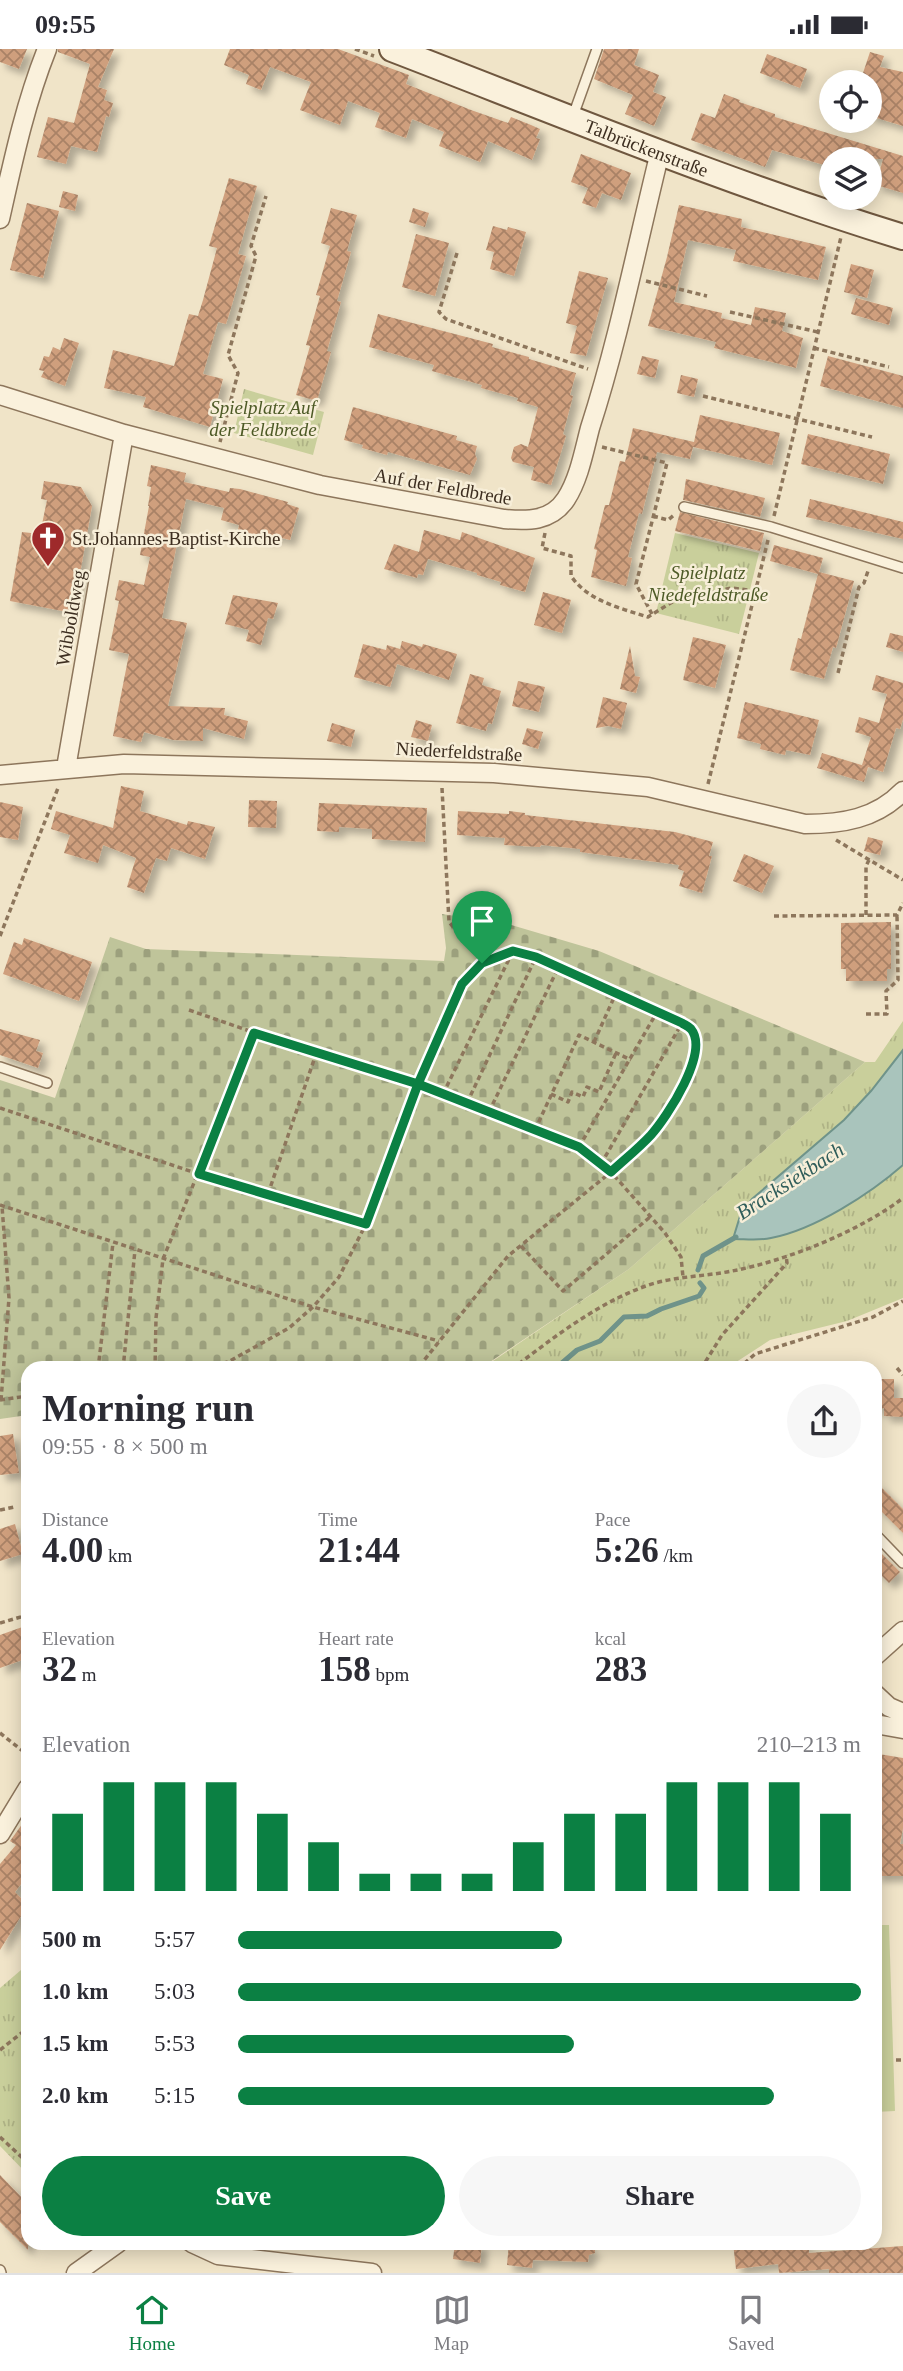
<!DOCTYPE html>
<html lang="en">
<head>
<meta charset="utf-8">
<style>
  body { margin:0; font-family:Georgia,serif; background:#f7f7f7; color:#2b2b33; height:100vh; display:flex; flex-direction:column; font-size:26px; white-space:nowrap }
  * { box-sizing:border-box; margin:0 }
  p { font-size:23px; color:#7c7c81 }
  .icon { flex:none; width:38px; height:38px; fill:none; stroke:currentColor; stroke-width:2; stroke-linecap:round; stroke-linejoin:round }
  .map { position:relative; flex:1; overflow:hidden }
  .side { position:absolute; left:21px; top:1312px; width:861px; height:889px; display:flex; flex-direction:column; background:#fff; border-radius:21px; box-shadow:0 4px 18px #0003 }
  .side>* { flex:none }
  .tools { position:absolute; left:819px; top:21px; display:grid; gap:14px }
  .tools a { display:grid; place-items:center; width:63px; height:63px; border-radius:50%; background:#fff; box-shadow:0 4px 18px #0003; font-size:35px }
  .pin { position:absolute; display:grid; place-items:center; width:60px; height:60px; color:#fff; margin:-72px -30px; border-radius:50% 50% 50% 0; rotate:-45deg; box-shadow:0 0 7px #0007 }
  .pin .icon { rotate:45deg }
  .round { display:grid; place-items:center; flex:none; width:74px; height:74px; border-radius:37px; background:#f7f7f7 }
  .overview { display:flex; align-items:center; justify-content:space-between; height:119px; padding:0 21px }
  h1 { font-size:38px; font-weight:700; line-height:52px }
  .stats { display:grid; grid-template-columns:repeat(3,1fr); gap:10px; height:119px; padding:7px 21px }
  .stats div { display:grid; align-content:center }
  .stats b { font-size:35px; font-weight:700 }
  .stats small { font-size:19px; font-weight:400 }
  .stats p { font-size:19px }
  .chart { height:196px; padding:14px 21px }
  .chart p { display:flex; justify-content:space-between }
  .chart svg { width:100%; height:126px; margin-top:7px; stroke:#0b8043; stroke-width:6 }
  .primary-button { display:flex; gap:14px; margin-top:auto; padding:14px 21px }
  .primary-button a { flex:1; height:80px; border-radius:42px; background:#0b8043; color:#fff; font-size:28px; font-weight:700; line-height:80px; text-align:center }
  .primary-button a+a { background:#f7f7f7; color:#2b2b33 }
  ul { padding:0 21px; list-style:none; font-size:23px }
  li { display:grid; grid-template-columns:112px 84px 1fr; align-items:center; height:52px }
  li i { height:18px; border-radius:9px; background:#0b8043 }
  .status { display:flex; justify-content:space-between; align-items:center; height:49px; padding:0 35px; background:#fff; direction:ltr }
  .status svg { height:19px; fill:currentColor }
  .tabs { display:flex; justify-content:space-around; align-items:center; height:98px; border-top:2px solid #e1e1e2; background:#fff; font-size:19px; color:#7c7c81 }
  .tabs a { display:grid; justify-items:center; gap:4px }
  .tabs .selected { color:#0b8043 }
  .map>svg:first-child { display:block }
  .grass { fill:url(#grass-tufts) }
  .cemetery { fill:url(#cemetery-stones) }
  .garden { fill:#c9cf9b }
  .water { fill:#a9c4bc; stroke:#6f938a; stroke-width:2 }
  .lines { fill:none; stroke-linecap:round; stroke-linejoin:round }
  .stream { stroke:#6f938a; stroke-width:5 }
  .building { fill:url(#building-cross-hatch); filter:url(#shadow) }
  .lane-casing { stroke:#8d765c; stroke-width:12 }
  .street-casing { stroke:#8d765c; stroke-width:21 }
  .secondary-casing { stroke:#6f573f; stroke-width:28 }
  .path { stroke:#8d765c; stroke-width:3.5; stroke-dasharray:5 3.5; stroke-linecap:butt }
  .lane { stroke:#faf1dc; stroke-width:9 }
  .street { stroke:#faf1dc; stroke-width:18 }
  .secondary { stroke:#faf1dc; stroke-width:24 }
  .route-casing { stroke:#fff; stroke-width:14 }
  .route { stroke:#0b8043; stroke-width:9 }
  .labels { text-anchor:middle; stroke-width:5; stroke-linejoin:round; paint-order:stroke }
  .street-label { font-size:19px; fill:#3d2e20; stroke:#f7eed8 }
  .park-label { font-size:19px; font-style:italic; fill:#4d5a26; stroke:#f7eed8 }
  .poi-label { font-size:19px; fill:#3d2e20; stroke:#f7eed8; text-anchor:start }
  .water-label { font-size:21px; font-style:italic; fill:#2f5d5a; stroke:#f7eed8 }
</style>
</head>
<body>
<div class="status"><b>09:55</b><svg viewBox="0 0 49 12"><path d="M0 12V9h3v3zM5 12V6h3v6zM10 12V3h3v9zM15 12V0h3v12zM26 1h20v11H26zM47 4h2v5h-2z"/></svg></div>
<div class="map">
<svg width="903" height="2224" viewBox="0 0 903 2224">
  <defs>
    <pattern id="grass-tufts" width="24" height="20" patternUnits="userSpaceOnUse" patternTransform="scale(1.75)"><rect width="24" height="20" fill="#c9cf9b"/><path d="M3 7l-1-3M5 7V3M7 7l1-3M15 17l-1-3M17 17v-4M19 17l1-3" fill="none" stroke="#aeb285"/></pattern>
    <pattern id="cemetery-stones" width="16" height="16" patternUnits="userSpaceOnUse" patternTransform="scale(1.75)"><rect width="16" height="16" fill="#bfc49a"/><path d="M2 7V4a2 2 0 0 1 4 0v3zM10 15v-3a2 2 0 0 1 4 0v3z" fill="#9ca07d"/></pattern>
    <pattern id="building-cross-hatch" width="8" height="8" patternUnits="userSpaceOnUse" patternTransform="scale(1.75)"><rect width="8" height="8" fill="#cf9f7d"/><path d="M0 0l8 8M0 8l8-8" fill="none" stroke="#a98266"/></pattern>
    <filter id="shadow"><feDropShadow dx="6" dy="6" stdDeviation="3.5" flood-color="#0004"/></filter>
  </defs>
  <rect width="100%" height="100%" fill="#f0e4c8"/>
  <path class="grass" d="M244 340 324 363 313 406 234 384Z
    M675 484 759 504 739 585 656 564Z
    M903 972V1001L871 1042 733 1190H770L833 1163 885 1131 903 1116V1249L847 1272 770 1291 727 1319 481 1320 629 1220 865 1013H875Z
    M28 1915V2126L0 2097V1939Z"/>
  <path class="cemetery" d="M442 865 508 875 599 902 865 1013 629 1220 481 1319 28 1320V1366L0 1370V1031L55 1049 110 888 146 900 444 912 446 899Z"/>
  <path class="garden" d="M875 1876H889L895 2062 875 2063Z"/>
  <path class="water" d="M903 1001V1116C870 1145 814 1181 771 1189 759 1192 745 1190 733 1190L741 1164 752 1150 844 1071 871 1042Z"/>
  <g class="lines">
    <path class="stream" d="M698 1221 703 1207 736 1188
      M555 1320 577 1301 600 1292 624 1268 647 1267 661 1260 699 1247 704 1239 700 1234"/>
  </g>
  <path class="building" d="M0 0H27L19 20 0 13Z
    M58 0H114L98 38 107 41 104 51 113 54 109 68 106 67 97 103 71 97 66 115 37 108 48 68 74 74 90 15 58 3Z
    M230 0H338L409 26 406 35 471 61 508 74 511 68 531 76 540 80 536 89 540 90 532 111 488 92 480 113 439 97 444 83 412 70 406 89 375 78 380 64 348 52 340 76 300 61 311 33 270 18 261 41 246 35 249 26 224 16Z
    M604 0H639L634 16 659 26 653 43 666 48 654 77 625 65 633 46 594 30Z
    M870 3 884 7 880 18 903 23V77L870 67V33H860Z
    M767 5 807 20 800 39 760 24Z
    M724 45 740 51 739 53 775 65V68L903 107V144L876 136 883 110H831V118L772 101 765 118 691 91 701 64 715 69Z
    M581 105 631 124 621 151 602 144 596 159 582 154 588 139 571 133Z
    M229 129 257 137 238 205 246 207 231 259 226 275 218 273 203 325 223 330 210 378 143 358 146 348 104 339 113 301 174 317 189 265 198 267 203 251 217 199 209 197Z
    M63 142 78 146 75 162 59 158Z
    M27 154 59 162 43 229 10 221Z
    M679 156 742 170 741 178 826 198 818 231 733 212 736 201 688 191 674 253 722 264 721 269 751 276 755 258 786 264 782 282 803 289 796 319 714 299 716 293 648 277 667 208Z
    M331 159 357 166 347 202 351 203 337 252 341 253 327 302 331 303 317 352 296 346 310 297 306 296 320 247 316 246 330 197 321 194Z
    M413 159 429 164 425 178 409 173Z
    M493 177 507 181 508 178 526 183 514 227 490 220 494 203 486 201Z
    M416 185 449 194 435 247 402 238Z
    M851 215 874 221 867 249 844 243Z
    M579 222 608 229 586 307 570 304 577 277 566 274Z
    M856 249 893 259 889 276 851 265Z
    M378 265 493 295 492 298 529 308V310L576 324 570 346 573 347 563 385 566 387 551 436 531 431 534 418 513 413 511 409 514 398 521 395 528 398 538 358 517 352 518 349 481 339 482 336 432 322 434 316 369 298Z
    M64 289 79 294 65 337 41 328 44 322 39 321 44 307 49 308 53 298 60 301Z
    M642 307 659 311 655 329 637 325Z
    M828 307 903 327V359L820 337Z
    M681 326 698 330 694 348 677 344Z
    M353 358 457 387 456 391 477 397 475 405 477 410 470 426 388 403 387 406 362 399 363 396 344 391Z
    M700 366 780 384 772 416 693 398 690 410 657 403 642 465 639 464 628 508 632 509 626 537 591 528 597 501 594 500 605 456H609L620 412 625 413 633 379 694 393Z
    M808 385 890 405 883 435 801 415Z
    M151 416 186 424 184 433 229 443 230 439 240 440 288 453 287 455 299 459 290 491 274 487 273 491 238 481 239 476 221 471 224 459 186 450 162 569 187 574 168 657 225 659 224 666 248 672 244 690 203 679V692L173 691 144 683 141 693 113 687 129 605 109 601 119 552 115 551 119 531 144 536 150 508 140 506 149 457H148L151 438 147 437Z
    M686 430 765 449 760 468 683 451Z
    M44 432 81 438 92 457 73 564 10 552 22 483 40 485 47 451 41 450Z
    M810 450 903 473V490L806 468Z
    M680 463 764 484 760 502 675 482Z
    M424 481 460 491 462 483 535 509 525 543 500 536 501 533 477 526V524L428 510 423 526 418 525 417 529 384 520 394 495 419 503Z
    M774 496 823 509 819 523 854 532 836 599 833 598 824 630 790 621 798 589 801 590 818 525 770 512Z
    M543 543 571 551 562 584 534 576Z
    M233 546 278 554 273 570 268 569 261 596 246 592 249 581 225 575Z
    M890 584 903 587V603L886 598Z
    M693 588 726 596 715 639 683 631Z
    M402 592 422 598 423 595 457 605 449 631 397 615 390 638 354 628 363 595 386 601 387 596 400 600Z
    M630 597 635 627 640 628 636 644 620 640Z
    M470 625 484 629 482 636 501 642 492 675 488 674 486 682 456 674Z
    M876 626 903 634V670L900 680 896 679 883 723 862 716 871 688 855 683 859 668 879 674 887 645 872 641Z
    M518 632 545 638 539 663 512 657Z
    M603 648 627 654 621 680 608 677 596 679Z
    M745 653 819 671 810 706 786 701 785 706 760 700 761 695 737 689Z
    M416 671 432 676 428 692 411 688Z
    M332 674 355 681 351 698 327 692Z
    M527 679 543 683 538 700 522 695Z
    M822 704 868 718 864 733 817 719Z
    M121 737 144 742 140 762 187 776 188 772 215 778 205 810 171 799 167 812 156 809 144 844 127 838 136 809 103 796 98 814 64 804 70 786 51 780 56 762 113 779Z
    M249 751 277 752 276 779 248 778Z
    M0 753 23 758 18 791 0 788Z
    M319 754 427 759 425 793 372 790V780L339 778V783L317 782Z
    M458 762 509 765V762L525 764V766L675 783 713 793 709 807H712L702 844 679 837 684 822 678 820 679 816 580 803V800L541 796 540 798 504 796 505 789 457 786Z
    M868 788 883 792 880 806 864 802Z
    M744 805 774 817 762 844 733 832Z
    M891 873V920H887V932H846V920H841V874Z
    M24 889 92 913 79 952 3 925 14 893 22 896Z
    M0 980 40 991 36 1002 43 1004 38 1019 0 1006Z
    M875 1330H894V1349H903V1368L884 1367V1359L875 1362Z
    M13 1385 19 1424 0 1426V1387Z
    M875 1432 903 1460V1484L875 1456Z
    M15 1475 23 1505 0 1512V1480Z
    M875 1498 900 1523 889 1534 875 1520Z
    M28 1576V1609L0 1619V1586Z
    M879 1705 903 1709V1779L900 1795H903V1827H875V1710L878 1711Z
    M28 1767V1826L15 1843 28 1856 0 1901V1815L16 1796 10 1792Z
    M0 2126 28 2155V2201L0 2173Z
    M455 2194H482L480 2214 453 2210Z
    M509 2194 555 2198 554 2194H590L589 2201H595V2204L589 2206 588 2213 533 2211 532 2219 507 2216Z
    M733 2194H801L802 2198 809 2197V2204L903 2197V2224H829V2220L779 2224 778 2215 736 2220Z"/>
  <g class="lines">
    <g class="lane-casing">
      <path id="lane" d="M573 67 597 0
        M684 458 771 478 903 519
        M0 1018 47 1034
        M875 1485 903 1514
        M0 2221 1 2224"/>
    </g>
    <g class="street-casing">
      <path id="street" d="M0 170C13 112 25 55 47 0
        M0 346 124 385 320 436 504 470C527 472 551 473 566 450 579 430 584 402 590 379 619 289 637 196 660 103
        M66 719 124 385
        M0 726 124 715 494 724 648 738 805 775C842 775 876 770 903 742
        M875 1607 903 1582
        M875 1645 889 1658 903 1664
        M875 1675 903 1680
        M0 1785 28 1739
        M192 2194 218 2206 372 2224
        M76 2224 118 2194"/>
    </g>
    <g class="secondary-casing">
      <g id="secondary">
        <path id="s1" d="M392 0C561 65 730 135 903 188"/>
      </g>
    </g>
    <path class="path" d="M355 0 374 7
      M457 204 439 263 446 270 588 320
      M646 232 707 247
      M730 263 818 283
      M814 299 889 318
      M703 347 872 388
      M220 393 238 324 228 306 256 207 251 197 266 147
      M602 398 667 414 636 535 652 565
      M653 467 668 471 674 466
      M774 467 841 188
      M545 484 542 499 571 507V527C588 552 620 559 648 568L677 550 732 539 755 542
      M838 624 859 538 864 534 868 522
      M708 735 768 491
      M442 739 449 873 482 913
      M836 791 903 831
      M866 866V817L869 811
      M774 867 897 866 903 854
      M0 887 58 739
      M189 961 316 1005 418 1035 579 1098 611 1123 665 1184 681 1208 683 1228
      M866 965H887L886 942 898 931 897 866
      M594 993 616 944
      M443 1045 513 902
      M551 1045 568 1053 572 1043 583 1048 587 1038 599 1043 616 1004
      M467 1054 536 908
      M0 1059 199 1125 366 1175
      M489 1063 559 917
      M535 1081 579 986 631 1011
      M579 1098 657 963
      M601 1115 682 974
      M268 1145 316 1005
      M0 1156 313 1258 439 1292
      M521 1197 563 1242 650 1168
      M897 1319 903 1326
      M98 1320 113 1194
      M123 1320 135 1201
      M155 1320 156 1269 163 1210 255 984
      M198 1320 228 1313 289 1279 313 1258 339 1228 366 1175 418 1035 462 935 482 913 513 902 536 908 682 974 692 981 695 992V1007L673 1054 652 1084 611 1123 508 1207 417 1320
      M512 1320C553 1289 595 1256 643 1238 672 1227 702 1228 732 1222 786 1212 860 1182 903 1149
      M701 1320 722 1286 787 1214 786 1206
      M738 1320 755 1305 873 1268 903 1252
      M0 1351 28 1347
      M1 1351 9 1249 2 1157
      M0 1461 14 1458
      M0 1574 24 1567
      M0 1684 28 1706
      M0 2001 28 1979
      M896 2011H903
      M0 2088 28 2114"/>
    <use href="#lane" class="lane"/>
    <use href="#street" class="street"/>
    <use href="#secondary" class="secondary"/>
  </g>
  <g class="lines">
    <g class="route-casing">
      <path id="route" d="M482 914 462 935 418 1035 254 984 199 1125 366 1175 418 1035 579 1098 611 1123C624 1111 639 1099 651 1086 667 1068 710 1003 691 980 688 977 685 976 682 974L536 908 513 902 482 914"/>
    </g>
    <use href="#route" class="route"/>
  </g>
  <defs>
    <g id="church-pin" transform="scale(1.75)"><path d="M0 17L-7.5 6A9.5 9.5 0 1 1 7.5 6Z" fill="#9e2a2b" stroke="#f7eed8"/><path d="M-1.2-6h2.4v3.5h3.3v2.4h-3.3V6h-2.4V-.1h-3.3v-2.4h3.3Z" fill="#fff"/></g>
  </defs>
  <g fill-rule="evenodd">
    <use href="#church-pin" x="48" y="489"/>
  </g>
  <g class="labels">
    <g class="street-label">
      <text dy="7" stroke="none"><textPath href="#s1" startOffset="273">Talbrückenstraße</textPath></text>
      <text transform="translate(443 437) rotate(10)" y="7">Auf der Feldbrede</text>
      <text transform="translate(70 569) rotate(-80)" y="7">Wibboldweg</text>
      <text transform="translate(459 702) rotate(3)" y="7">Niederfeldstraße</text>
    </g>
    <g class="park-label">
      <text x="263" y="365">Spielplatz Auf<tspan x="263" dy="22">der Feldbrede</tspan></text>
      <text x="708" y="530">Spielplatz<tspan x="708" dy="22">Niedefeldstraße</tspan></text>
    </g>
    <g class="poi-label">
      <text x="72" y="496">St.Johannes-Baptist-Kirche</text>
    </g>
    <g class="water-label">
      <text transform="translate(790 1132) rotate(-33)" y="7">Bracksiekbach</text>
    </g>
  </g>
</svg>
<div class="tools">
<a><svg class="icon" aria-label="locate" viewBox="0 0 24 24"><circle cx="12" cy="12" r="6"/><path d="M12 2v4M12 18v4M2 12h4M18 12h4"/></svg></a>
<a><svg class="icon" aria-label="layers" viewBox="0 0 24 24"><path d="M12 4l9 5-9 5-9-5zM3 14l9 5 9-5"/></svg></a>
</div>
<div class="pin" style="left:482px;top:914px;background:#1e9e55"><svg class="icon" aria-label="arrive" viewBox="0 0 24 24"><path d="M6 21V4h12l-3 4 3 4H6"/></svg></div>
<section class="side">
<div class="overview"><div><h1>Morning run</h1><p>09:55 · 8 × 500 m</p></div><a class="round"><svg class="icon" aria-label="share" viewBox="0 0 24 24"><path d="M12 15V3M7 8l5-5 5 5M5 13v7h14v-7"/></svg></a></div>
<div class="stats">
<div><p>Distance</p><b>4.00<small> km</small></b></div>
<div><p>Time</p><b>21:44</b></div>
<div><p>Pace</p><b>5:26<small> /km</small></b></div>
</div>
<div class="stats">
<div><p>Elevation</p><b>32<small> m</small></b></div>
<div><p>Heart rate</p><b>158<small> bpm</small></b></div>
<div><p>kcal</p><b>283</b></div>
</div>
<div class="chart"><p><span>Elevation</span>210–213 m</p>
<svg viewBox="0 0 160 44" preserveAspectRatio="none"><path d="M5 44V17M15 44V6M25 44V6M35 44V6M45 44V17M55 44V27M65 44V38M75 44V38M85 44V38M95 44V27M105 44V17M115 44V17M125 44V6M135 44V6M145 44V6M155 44V17"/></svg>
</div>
<ul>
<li><b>500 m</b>5:57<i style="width:52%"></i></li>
<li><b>1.0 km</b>5:03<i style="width:100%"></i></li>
<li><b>1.5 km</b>5:53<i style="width:54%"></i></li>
<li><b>2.0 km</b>5:15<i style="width:86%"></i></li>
</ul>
<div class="primary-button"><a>Save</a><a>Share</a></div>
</section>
</div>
<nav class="tabs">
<a class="selected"><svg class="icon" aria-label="home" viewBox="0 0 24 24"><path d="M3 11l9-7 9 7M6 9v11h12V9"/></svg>Home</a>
<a><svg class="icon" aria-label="map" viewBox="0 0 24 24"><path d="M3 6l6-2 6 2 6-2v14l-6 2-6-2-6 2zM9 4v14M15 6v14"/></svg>Map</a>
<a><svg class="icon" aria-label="saved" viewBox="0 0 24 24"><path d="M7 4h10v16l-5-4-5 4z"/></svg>Saved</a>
</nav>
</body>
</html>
